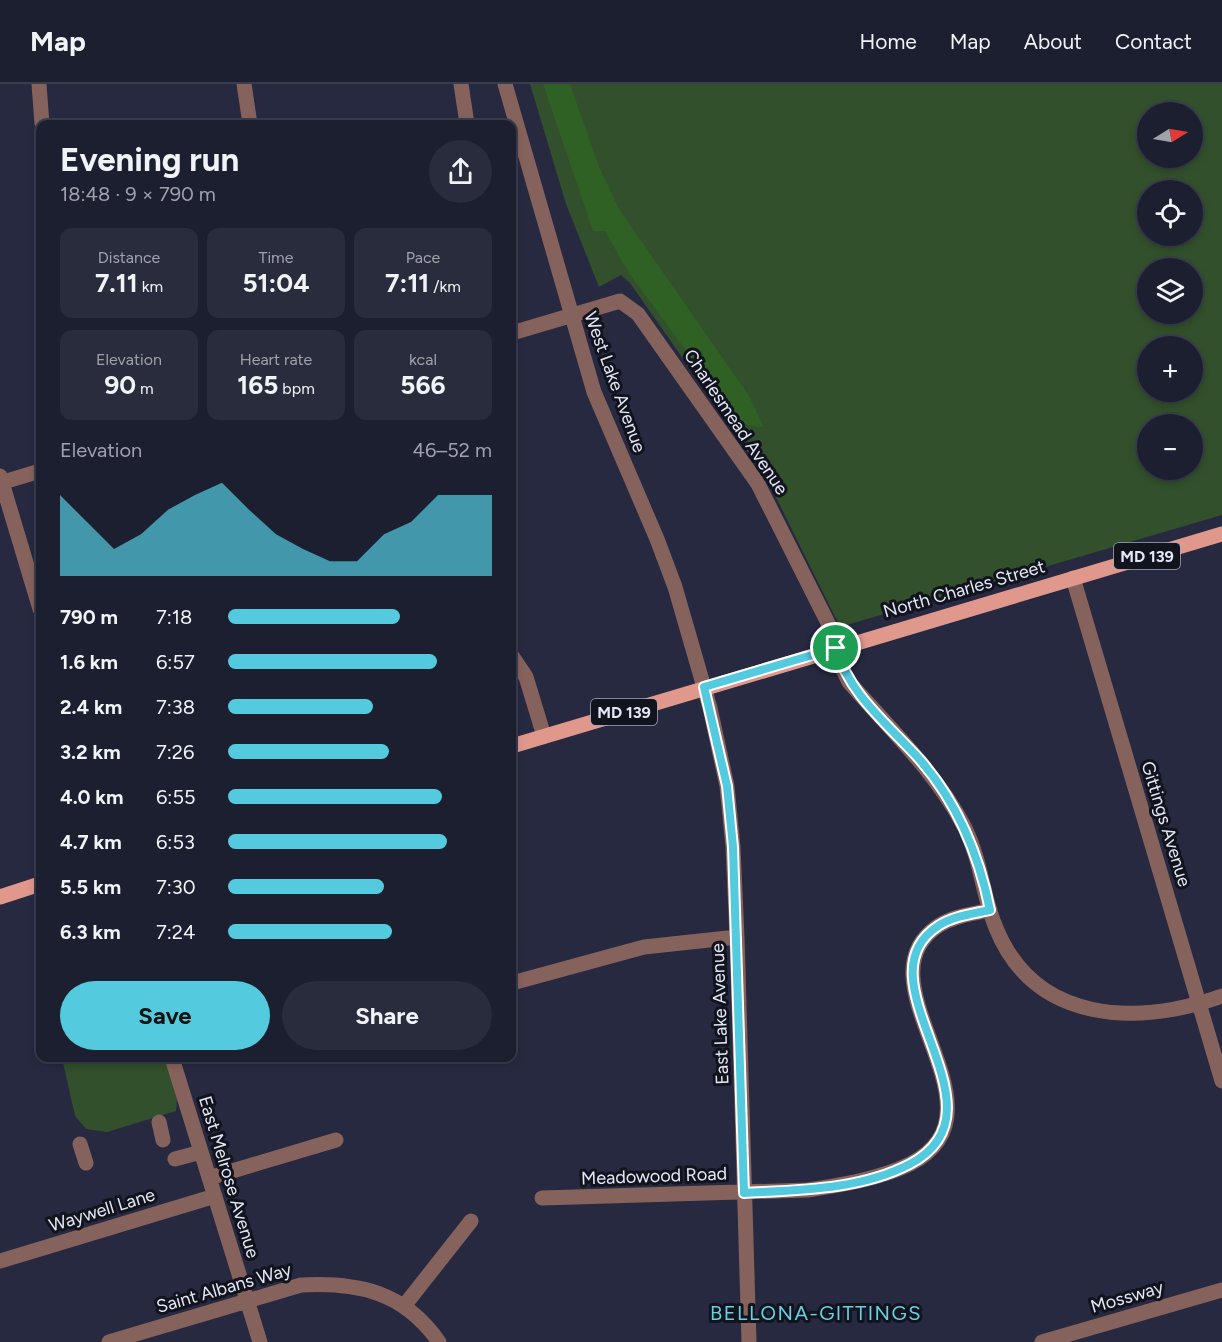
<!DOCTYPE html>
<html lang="en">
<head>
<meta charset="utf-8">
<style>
  body { margin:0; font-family:Figtree,sans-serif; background:#292c3c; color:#f1f3f6; height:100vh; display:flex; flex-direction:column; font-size:22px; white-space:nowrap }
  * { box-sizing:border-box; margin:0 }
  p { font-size:20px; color:#a0a2ab }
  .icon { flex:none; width:33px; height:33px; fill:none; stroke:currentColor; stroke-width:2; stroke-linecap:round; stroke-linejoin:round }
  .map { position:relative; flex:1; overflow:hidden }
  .sheet { position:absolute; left:36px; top:36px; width:480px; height:942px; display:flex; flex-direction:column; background:#1c1f30; border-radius:12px; box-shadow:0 3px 9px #0003,0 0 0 2px #3a3d4c }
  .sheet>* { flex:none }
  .needle { width:39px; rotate:79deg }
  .fabs { position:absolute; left:1137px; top:18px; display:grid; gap:12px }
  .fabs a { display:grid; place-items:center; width:66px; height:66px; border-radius:50%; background:#1c1f30; box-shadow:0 3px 9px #0003,0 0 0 2px #3a3d4c; font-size:30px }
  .pin { position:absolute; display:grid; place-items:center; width:51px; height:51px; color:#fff; margin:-26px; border:3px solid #fff; border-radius:50%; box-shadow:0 2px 6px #0007 }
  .round { display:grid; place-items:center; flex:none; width:63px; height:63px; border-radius:32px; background:#292c3c }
  .headline { display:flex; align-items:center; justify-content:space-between; height:102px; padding:0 24px }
  h1 { font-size:33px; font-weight:700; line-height:45px }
  .metrics { display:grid; grid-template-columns:repeat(3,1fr); gap:9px; height:102px; padding:6px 24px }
  .metrics div { display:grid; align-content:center; border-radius:12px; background:#292c3c; text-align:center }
  .metrics b { font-size:26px; font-weight:700 }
  .metrics small { font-size:16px; font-weight:400 }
  .metrics p { font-size:16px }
  .chart { height:168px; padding:12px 24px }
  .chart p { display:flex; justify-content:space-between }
  .chart svg { width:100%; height:108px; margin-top:6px; fill:#54cade; opacity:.7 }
  .cta { display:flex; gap:12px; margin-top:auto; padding:12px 24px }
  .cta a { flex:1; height:69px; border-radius:36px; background:#54cade; color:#111; font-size:24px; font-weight:700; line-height:69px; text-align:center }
  .cta a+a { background:#292c3c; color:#f1f3f6 }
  ul { padding:0 24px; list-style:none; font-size:20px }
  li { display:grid; grid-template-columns:96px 72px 1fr; align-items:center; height:45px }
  li i { height:15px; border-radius:8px; background:#54cade }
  header { display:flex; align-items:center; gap:36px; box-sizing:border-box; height:84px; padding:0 30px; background:#1c1f30; border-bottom:2px solid #3a3d4c }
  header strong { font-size:28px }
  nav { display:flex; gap:33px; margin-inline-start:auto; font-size:21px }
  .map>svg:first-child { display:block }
  .green { fill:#31502b; fill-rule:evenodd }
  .forest { fill:#2f6124 }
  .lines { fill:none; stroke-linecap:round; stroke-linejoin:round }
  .minor { stroke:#86625c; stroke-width:15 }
  .major { stroke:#e0978c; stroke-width:15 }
  .route-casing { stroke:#fff; stroke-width:12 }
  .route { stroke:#54cade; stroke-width:8 }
  .labels { text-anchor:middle; stroke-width:6; stroke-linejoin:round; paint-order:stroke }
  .shield { fill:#11131d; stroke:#a5a7b5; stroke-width:1.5 }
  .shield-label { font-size:16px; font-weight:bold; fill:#e4e7f6 }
  .street-label { font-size:18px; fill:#e4e7f6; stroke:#11131d }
  .neighbourhood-label { font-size:20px; letter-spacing:1.5px; fill:#68d0e3; stroke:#11131d }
</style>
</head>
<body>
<header>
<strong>Map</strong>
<nav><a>Home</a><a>Map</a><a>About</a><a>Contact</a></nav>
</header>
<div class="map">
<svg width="1222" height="1258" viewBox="0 0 1222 1258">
  <rect width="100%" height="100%" fill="#262940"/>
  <path class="green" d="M530 0H1222V431L840 543 767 395 630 199 621 191 599 203 566 120ZM1148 28H1192V74H1148ZM1148 106H1192V152H1148ZM1148 184H1192V230H1148ZM1148 262H1192V308H1148ZM1148 340H1192V386H1148Z
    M62 974H165L177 1016 176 1027 107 1048 86 1045 75 1032Z"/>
  <path class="forest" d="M543 0H570L599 83 619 125 749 312 764 343 740 340 629 189 605 147H593Z"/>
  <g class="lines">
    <path class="minor" d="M39 0 42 40
      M244 0 250 40
      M461 0 467 40
      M505 0 594 308 657 455 675 503 710 624 727 702 733 763 737 853 749 1258
      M512 249 620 217 638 230 758 400 830 543 842 584 849 598C890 645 936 688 965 744 982 779 982 811 996 844 1035 940 1137 942 1222 912
      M0 392 40 525
      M0 399 40 387
      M1073 494 1222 997
      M512 572 526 593 544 652
      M512 899 644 863 737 853
      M172 974 260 1258
      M159 1038 163 1056
      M80 1060 86 1079
      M175 1075 201 1068
      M209 1094 336 1056
      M542 1114 808 1106C841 1101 879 1095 910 1080 1016 1026 854 898 938 842 953 832 972 830 990 826
      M0 1177 215 1112
      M404 1222 471 1137
      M109 1258 301 1201C359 1198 404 1208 439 1258
      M1042 1258 1222 1206"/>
    <path class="major" d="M512 662 1222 450
      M0 813 40 800"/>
  </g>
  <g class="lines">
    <g class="route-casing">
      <path id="route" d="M836 564C849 611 889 641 921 677 958 720 979 771 990 826 972 830 953 832 938 842 854 897 1015 1025 910 1080 860 1106 799 1106 744 1109L733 763 727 702 704 603Z"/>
    </g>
    <use href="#route" class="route"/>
  </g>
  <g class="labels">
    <g class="shield">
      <rect x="1114" y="459" width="66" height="26" rx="4.5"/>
      <rect x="591" y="615" width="66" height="26" rx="4.5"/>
    </g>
    <g class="shield-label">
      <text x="1147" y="478">MD 139</text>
      <text x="624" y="634">MD 139</text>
    </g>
    <g class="street-label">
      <text transform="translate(615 298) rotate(70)" y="6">West Lake Avenue</text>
      <text transform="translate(736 338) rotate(56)" y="6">Charlesmead Avenue</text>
      <text transform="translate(964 505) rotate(-16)" y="6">North Charles Street</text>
      <text transform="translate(1166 740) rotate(73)" y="6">Gittings Avenue</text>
      <text transform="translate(720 930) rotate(-92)" y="6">East Lake Avenue</text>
      <text transform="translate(654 1092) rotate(-2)" y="6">Meadowood Road</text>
      <text transform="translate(229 1093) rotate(73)" y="6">East Melrose Avenue</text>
      <text transform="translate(102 1126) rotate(-17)" y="6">Waywell Lane</text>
      <text transform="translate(224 1204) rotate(-16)" y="6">Saint Albans Way</text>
      <text transform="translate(1127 1213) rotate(-16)" y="6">Mossway</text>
    </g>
    <g class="neighbourhood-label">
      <text x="816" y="1236">BELLONA-GITTINGS</text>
    </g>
  </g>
</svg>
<div class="fabs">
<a><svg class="needle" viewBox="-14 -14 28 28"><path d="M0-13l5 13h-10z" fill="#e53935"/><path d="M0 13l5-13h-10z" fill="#a0a2ab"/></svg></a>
<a><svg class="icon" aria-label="locate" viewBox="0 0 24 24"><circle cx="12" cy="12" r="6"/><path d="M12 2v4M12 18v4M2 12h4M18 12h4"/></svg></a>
<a><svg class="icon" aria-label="layers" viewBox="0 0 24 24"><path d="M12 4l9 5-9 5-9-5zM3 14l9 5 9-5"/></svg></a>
<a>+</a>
<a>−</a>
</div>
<div class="pin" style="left:836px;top:564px;background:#1e9e55"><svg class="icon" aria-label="arrive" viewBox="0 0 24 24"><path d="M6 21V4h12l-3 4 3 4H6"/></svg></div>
<section class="sheet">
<div class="headline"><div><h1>Evening run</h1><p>18:48 · 9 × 790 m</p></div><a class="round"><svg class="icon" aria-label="share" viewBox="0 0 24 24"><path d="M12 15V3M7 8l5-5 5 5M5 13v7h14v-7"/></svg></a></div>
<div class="metrics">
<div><p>Distance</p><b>7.11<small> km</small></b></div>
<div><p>Time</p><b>51:04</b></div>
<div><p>Pace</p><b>7:11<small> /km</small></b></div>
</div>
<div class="metrics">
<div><p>Elevation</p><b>90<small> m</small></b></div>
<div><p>Heart rate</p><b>165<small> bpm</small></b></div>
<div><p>kcal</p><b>566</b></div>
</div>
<div class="chart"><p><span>Elevation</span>46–52 m</p>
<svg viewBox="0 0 160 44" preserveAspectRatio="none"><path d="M0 44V11L10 22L20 33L30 27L40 17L50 11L60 6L70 17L80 27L90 33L100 38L110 38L120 27L130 22L140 11L150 11L160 11V44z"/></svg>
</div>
<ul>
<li><b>790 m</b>7:18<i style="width:65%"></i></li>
<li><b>1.6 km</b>6:57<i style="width:79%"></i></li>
<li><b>2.4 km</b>7:38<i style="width:55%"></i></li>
<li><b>3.2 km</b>7:26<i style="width:61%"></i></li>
<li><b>4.0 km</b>6:55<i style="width:81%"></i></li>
<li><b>4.7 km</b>6:53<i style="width:83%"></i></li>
<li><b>5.5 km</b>7:30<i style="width:59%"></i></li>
<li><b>6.3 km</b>7:24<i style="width:62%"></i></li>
</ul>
<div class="cta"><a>Save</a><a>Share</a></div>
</section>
</div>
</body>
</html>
